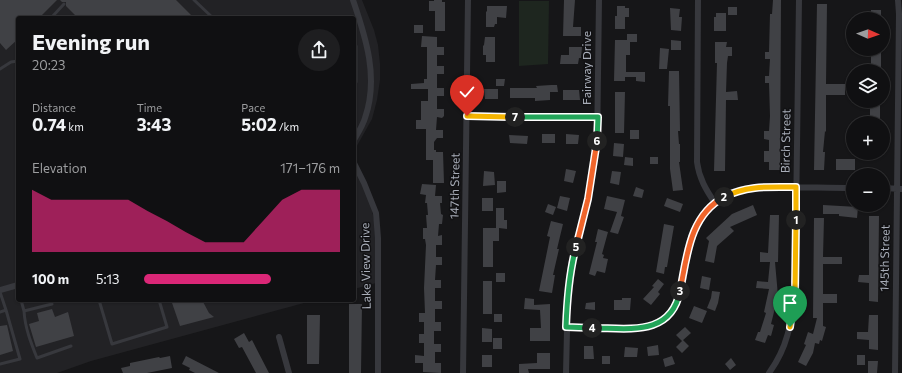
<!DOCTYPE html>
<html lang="en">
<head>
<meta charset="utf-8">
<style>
  body { margin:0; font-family:Commissioner,sans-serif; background:#1e1e20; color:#f1f3f6; height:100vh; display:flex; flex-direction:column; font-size:15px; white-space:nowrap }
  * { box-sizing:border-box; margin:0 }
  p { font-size:13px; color:#9c9d9f }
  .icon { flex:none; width:22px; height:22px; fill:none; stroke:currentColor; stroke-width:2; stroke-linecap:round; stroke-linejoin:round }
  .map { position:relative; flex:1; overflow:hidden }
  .panel { position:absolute; left:16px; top:16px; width:340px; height:286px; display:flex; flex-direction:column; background:#101012; border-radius:4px; box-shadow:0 1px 3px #0004,0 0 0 1px #303032 }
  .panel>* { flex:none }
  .needle { width:26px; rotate:92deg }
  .tools { position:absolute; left:846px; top:12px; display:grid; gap:8px }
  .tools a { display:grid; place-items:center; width:44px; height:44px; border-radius:50%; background:#101012; box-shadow:0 1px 3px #0004,0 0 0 1px #303032; font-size:20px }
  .pin { position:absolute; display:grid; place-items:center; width:34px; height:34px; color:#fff; margin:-41px -17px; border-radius:50% 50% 50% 0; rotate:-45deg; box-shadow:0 0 4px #0007 }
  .pin .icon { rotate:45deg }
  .km { position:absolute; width:20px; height:20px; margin:-10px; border-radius:50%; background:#222; color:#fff; font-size:11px; line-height:20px; text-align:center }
  .round { display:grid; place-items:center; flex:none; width:42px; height:42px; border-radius:21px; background:#1e1e20 }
  .overview { display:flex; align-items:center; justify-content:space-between; height:68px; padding:0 16px }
  h1 { font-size:22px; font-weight:700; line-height:30px }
  .metrics { display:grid; grid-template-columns:repeat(3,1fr); gap:6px; height:68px; padding:4px 16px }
  .metrics div { display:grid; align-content:center }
  .metrics b { font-size:17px; font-weight:700 }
  .metrics small { font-size:11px; font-weight:400 }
  .metrics p { font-size:11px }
  .chart { height:112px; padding:8px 16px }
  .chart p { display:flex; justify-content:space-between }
  .chart svg { width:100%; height:72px; margin-top:4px; fill:#db2777; opacity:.7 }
  ul { padding:0 16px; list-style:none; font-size:13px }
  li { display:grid; grid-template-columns:64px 48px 1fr; align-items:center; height:30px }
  li i { height:10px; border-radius:5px; background:#db2777 }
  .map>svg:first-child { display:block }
  .built { fill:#222225 }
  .green { fill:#1e261f }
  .building { fill:#404145 }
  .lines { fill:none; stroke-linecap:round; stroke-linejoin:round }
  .service { stroke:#37383d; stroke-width:3 }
  .minor { stroke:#37383d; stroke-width:6 }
  .split-1-casing { stroke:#fff; stroke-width:8 }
  .split-2-casing { stroke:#fff; stroke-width:8 }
  .split-3-casing { stroke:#fff; stroke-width:8 }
  .split-4-casing { stroke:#fff; stroke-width:8 }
  .split-5-casing { stroke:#fff; stroke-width:8 }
  .split-6-casing { stroke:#fff; stroke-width:8 }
  .split-7-casing { stroke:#fff; stroke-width:8 }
  .split-8-casing { stroke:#fff; stroke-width:8 }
  .split-1 { stroke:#f5b400; stroke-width:5 }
  .split-2 { stroke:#f5b400; stroke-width:5 }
  .split-3 { stroke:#f0652b; stroke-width:5 }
  .split-4 { stroke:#22a559; stroke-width:5 }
  .split-5 { stroke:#22a559; stroke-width:5 }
  .split-6 { stroke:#f0652b; stroke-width:5 }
  .split-7 { stroke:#22a559; stroke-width:5 }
  .split-8 { stroke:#f5b400; stroke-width:5 }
  .labels { text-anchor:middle; stroke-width:3; stroke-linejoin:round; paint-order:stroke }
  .street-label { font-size:12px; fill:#a8adb8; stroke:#111113 }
</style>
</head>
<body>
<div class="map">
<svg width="902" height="373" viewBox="0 0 902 373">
  <rect width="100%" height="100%" fill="#161618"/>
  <path class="built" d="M0 0H362L374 30 378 45 380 64V80L377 100 372 119 354 151V18H18V300H315L91 361 57 373H0Z
    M354 170 358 175 371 205 375 225 376 283 354 289Z"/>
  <path class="green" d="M519 1H549L548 64 519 66Z"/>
  <path class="building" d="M0 0H57L39 18H18V39L6 50 0 43Z
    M60 0H176L194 18H78L66 6V2H62Z
    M434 0H442V2H445V31H435V11H429V1H434Z
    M564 0H575L573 27H581V36H563Z
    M773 0H781L780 170H769V162H764V151H769V140L764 139V131H769L770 116 769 83H765V76H769L770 59H765V52H769L770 14H772Z
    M817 4H827L826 84H845V95H826V132L825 131 823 152H825L824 170H814Z
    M487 6H507L506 18 497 17V24H495L494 27H486V12L487 11Z
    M617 6H625V8H629V17H625V29H615V16H617Z
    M728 7H737V15H728Z
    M670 8 680 9 679 17H682L681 31 671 30Z
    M871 10H881V19H871Z
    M716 13H726V31H714V17H716Z
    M414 25H423V33H414Z
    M627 34H637V42H630V55H626V72H645V82L636 81V77H625V81H614L615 40H627Z
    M422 36 437 37V47H444V55H437V66H444V74H437V88H444V96H437V109H444V116L442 118 437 117 436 130H443V138H437L434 142V150H436V152H443L444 183H433V160H426V129H416V120H421V101H428V89H411V84L424 83V79H427V47H421Z
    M485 37H495V62H486V55H483V46L484 45Z
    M671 40 681 41V50H671Z
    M715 42H727L726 47H732V56H728L727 63 726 92 737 91 738 100H726L725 171H714L717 63H715Z
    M569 47H582L581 58H579L578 64H560L561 55H569Z
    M660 48 669 49 667 69H659Z
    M871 49H881V71H871Z
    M669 71H679L680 131H678L679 144H680V162H679L683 190 673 191 670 169V106H668Z
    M496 79H505L504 86H496Z
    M551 85H557L558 92H550V100L535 101V98H510V88H537L536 86Z
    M484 89H498V99H485Z
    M563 90H579L580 100H563Z
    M615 92H625L624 133H615Z
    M870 101H880V123H870Z
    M630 130H639V139H630Z
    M542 134H555V143H542Z
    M566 134 579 135 578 144H566Z
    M509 135 528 136 527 144 510 143Z
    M614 143 624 144 623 157 613 156Z
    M625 157 633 158V166L624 165Z
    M650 157H658V164H650Z
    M836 159H855V170H836Z
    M566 169 576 171 573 183 564 181Z
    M484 171 494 172 495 185 483 186Z
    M612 171 621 172 619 185 610 183Z
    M497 181H506V192L497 193Z
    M422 184 436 185 435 196H442V203H440L441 214 443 215 442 224H439L438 236 442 235V245H436V257H442V265H436L435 280H441V288H435V301H442V309H435V322H441V331H434V344H441V352H435V363H441V373L423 372V363H415V355L424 356V343H419V334H424V322H419V313H425L424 288 426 245 425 239H423V228H427L426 215H428L427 203H425L426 195 420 194Z
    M636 187 644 190 642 198 633 196Z
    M560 196 570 198 567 211 557 208Z
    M607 196 625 200 621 216 624 217 618 234 610 232 617 212 604 209Z
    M482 198H493V211H482Z
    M667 198 683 204 680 212 664 206Z
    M548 204 556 207 553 215 545 212Z
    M753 205 757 215 730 227 734 231 717 246 714 263 705 261 709 241 706 238 732 214Z
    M823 205 858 207 857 218 839 216V214H823Z
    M496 208H504V220H507V229L499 228V241H493V267H483V228H496Z
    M770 215H779L778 262H775L778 296 771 324 774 325 771 336 768 335 765 343 755 340 758 332H760L766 313 764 312 769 289 756 288 757 281 768 282 770 262H760V252L768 253Z
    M869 216H879L878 302 869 301V283L858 282 859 275H869Z
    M814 218H824L823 257H842V264H823V294H837V303H823V326L826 327 822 341 820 340 819 344 815 343 813 353 806 366 798 362 806 345 804 344 808 332 813 334 817 318H813Z
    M551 221 563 224 557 249H559L553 275H555L552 293 539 291 550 237 547 236Z
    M664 224 674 226 667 267H665L664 274 656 272Z
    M598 229 608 232 602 254 604 255 603 258 608 259 605 273 597 271 595 276 589 274 597 242H595Z
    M496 273H505V282H496Z
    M702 276 711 278 709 290 700 288Z
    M658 279 664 284 658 292 660 294 651 305 643 299 654 287 652 286Z
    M483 281H492V314H483Z
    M712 291 720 292 718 303 715 311 707 308 711 298Z
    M525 298 534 299V305L550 304V341H530V328H541L540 310 524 309Z
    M622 298H631L630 310H614V300H622Z
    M171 300H202L209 313 214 317 180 326Z
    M595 302V310L585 309 586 303Z
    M349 304H362L361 373H349Z
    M694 306 707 311 702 323 689 318Z
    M52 309 55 317 68 312 74 336 36 347 29 324 39 321 37 313Z
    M494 314H502V322H494Z
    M307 315H320L319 364H307Z
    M869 315H878V350L869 349V340L857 339V332H868Z
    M7 325 13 351 0 355V326Z
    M685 327 691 333 682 341 676 335Z
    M482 328 492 329V342H482Z
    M244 333 249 342 252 340 269 373H256L242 347 239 348 234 339Z
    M493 338H502V349H493Z
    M683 340 689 346 682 353 676 347Z
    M658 345 659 355 648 356 647 347Z
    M584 346H593L594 359H584Z
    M625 347 638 348 637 357H624Z
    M537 353H550V369H528L529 373H519V364L537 363Z
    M482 355H492V367H482Z
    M857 355H865V365H857Z
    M170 356 172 368 147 373H123L121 368 130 366V363L159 357 160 358Z
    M186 356 219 373H195L189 370 190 368 182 364Z
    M602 356H610V364H602Z
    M672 356 675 364 665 367 663 359Z
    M731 358 736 365 730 370 725 364Z
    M868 361H878L877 373H868Z"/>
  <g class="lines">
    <path class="service" d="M194 0 213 18
      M51 18 64 4
      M0 69 11 62 18 61
      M356 82V46
      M0 292 6 310 0 312
      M21 300 24 311 52 304
      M99 300 112 344 167 327 159 300
      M24 311C25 328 31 343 37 358L71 346
      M0 364 20 359 6 310"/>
    <path class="minor" d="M353 0C366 38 379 78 365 118 363 125 358 133 354 140
      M698 0 697 162C699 178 706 190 715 203
      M467 116 598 117
      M354 163 364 183 376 213 378 238V373
      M883 188 902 189
      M0 290 18 285
      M566 327C583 327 600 328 617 328 628 328 640 330 651 326 688 315 682 268 691 238 698 217 715 199 735 191 750 186 765 187 780 187 805 187 829 188 853 188
      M279 337 289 373
      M463 373 468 0
      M566 373 568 289 571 265 588 199 597 148 599 0
      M769 373C788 347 791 323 795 292L799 0
      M895 373 899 14 898 0"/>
  </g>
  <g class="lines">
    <g class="split-1-casing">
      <path id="split-1" d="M790 327 795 292 796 220"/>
    </g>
    <g class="split-2-casing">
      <path id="split-2" d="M724 197C747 185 771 187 796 187V220"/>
    </g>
    <g class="split-3-casing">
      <path id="split-3" d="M680 291C687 257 689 216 724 197"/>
    </g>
    <g class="split-4-casing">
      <path id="split-4" d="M592 328C628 328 671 337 680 291"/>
    </g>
    <g class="split-5-casing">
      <path id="split-5" d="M576 247C569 273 567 300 566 327L592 328"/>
    </g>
    <g class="split-6-casing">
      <path id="split-6" d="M576 247 588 199 597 141"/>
    </g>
    <g class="split-7-casing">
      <path id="split-7" d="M515 117H598L597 141"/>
    </g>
    <g class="split-8-casing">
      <path id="split-8" d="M467 116 515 117"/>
    </g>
    <use href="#split-1" class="split-1"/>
    <use href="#split-2" class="split-2"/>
    <use href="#split-3" class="split-3"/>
    <use href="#split-4" class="split-4"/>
    <use href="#split-5" class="split-5"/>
    <use href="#split-6" class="split-6"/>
    <use href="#split-7" class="split-7"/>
    <use href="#split-8" class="split-8"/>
  </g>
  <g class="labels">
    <g class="street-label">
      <text transform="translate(587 68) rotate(-90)" y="4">Fairway Drive</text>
      <text transform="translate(786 141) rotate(-89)" y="4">Birch Street</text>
      <text transform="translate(455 186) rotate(-89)" y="4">147th Street</text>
      <text transform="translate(885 258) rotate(-89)" y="4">145th Street</text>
      <text transform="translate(366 266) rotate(-91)" y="4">Lake View Drive</text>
    </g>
  </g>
</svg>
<div class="tools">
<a><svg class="needle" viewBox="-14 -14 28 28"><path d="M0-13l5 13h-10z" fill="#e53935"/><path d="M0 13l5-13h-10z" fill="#9c9d9f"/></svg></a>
<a><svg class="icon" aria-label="layers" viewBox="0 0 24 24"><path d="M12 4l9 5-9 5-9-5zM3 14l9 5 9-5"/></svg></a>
<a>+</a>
<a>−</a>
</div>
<div class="pin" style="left:790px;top:327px;background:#1e9e55"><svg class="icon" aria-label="arrive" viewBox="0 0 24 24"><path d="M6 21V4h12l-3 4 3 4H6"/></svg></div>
<div class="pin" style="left:467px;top:116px;background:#d93025"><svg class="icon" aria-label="check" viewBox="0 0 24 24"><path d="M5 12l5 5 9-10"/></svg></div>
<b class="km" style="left:796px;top:220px">1</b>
<b class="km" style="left:724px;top:197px">2</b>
<b class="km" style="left:680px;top:291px">3</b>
<b class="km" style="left:592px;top:328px">4</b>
<b class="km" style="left:576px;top:247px">5</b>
<b class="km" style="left:597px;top:141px">6</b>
<b class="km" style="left:515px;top:117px">7</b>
<section class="panel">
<div class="overview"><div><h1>Evening run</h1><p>20:23</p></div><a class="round"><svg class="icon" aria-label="share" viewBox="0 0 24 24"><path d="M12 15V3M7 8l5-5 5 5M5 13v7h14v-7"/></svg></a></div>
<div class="metrics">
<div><p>Distance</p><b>0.74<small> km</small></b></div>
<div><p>Time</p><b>3:43</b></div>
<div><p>Pace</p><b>5:02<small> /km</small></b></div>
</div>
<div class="chart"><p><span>Elevation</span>171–176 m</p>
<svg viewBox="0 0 160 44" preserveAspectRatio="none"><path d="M0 44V6L10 12L20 12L30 12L40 12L50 12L60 19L70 25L80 32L90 38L100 38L110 38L120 25L130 12L140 6L150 6L160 6V44z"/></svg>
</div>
<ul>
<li><b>100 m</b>5:13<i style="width:65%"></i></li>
</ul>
</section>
</div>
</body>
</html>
